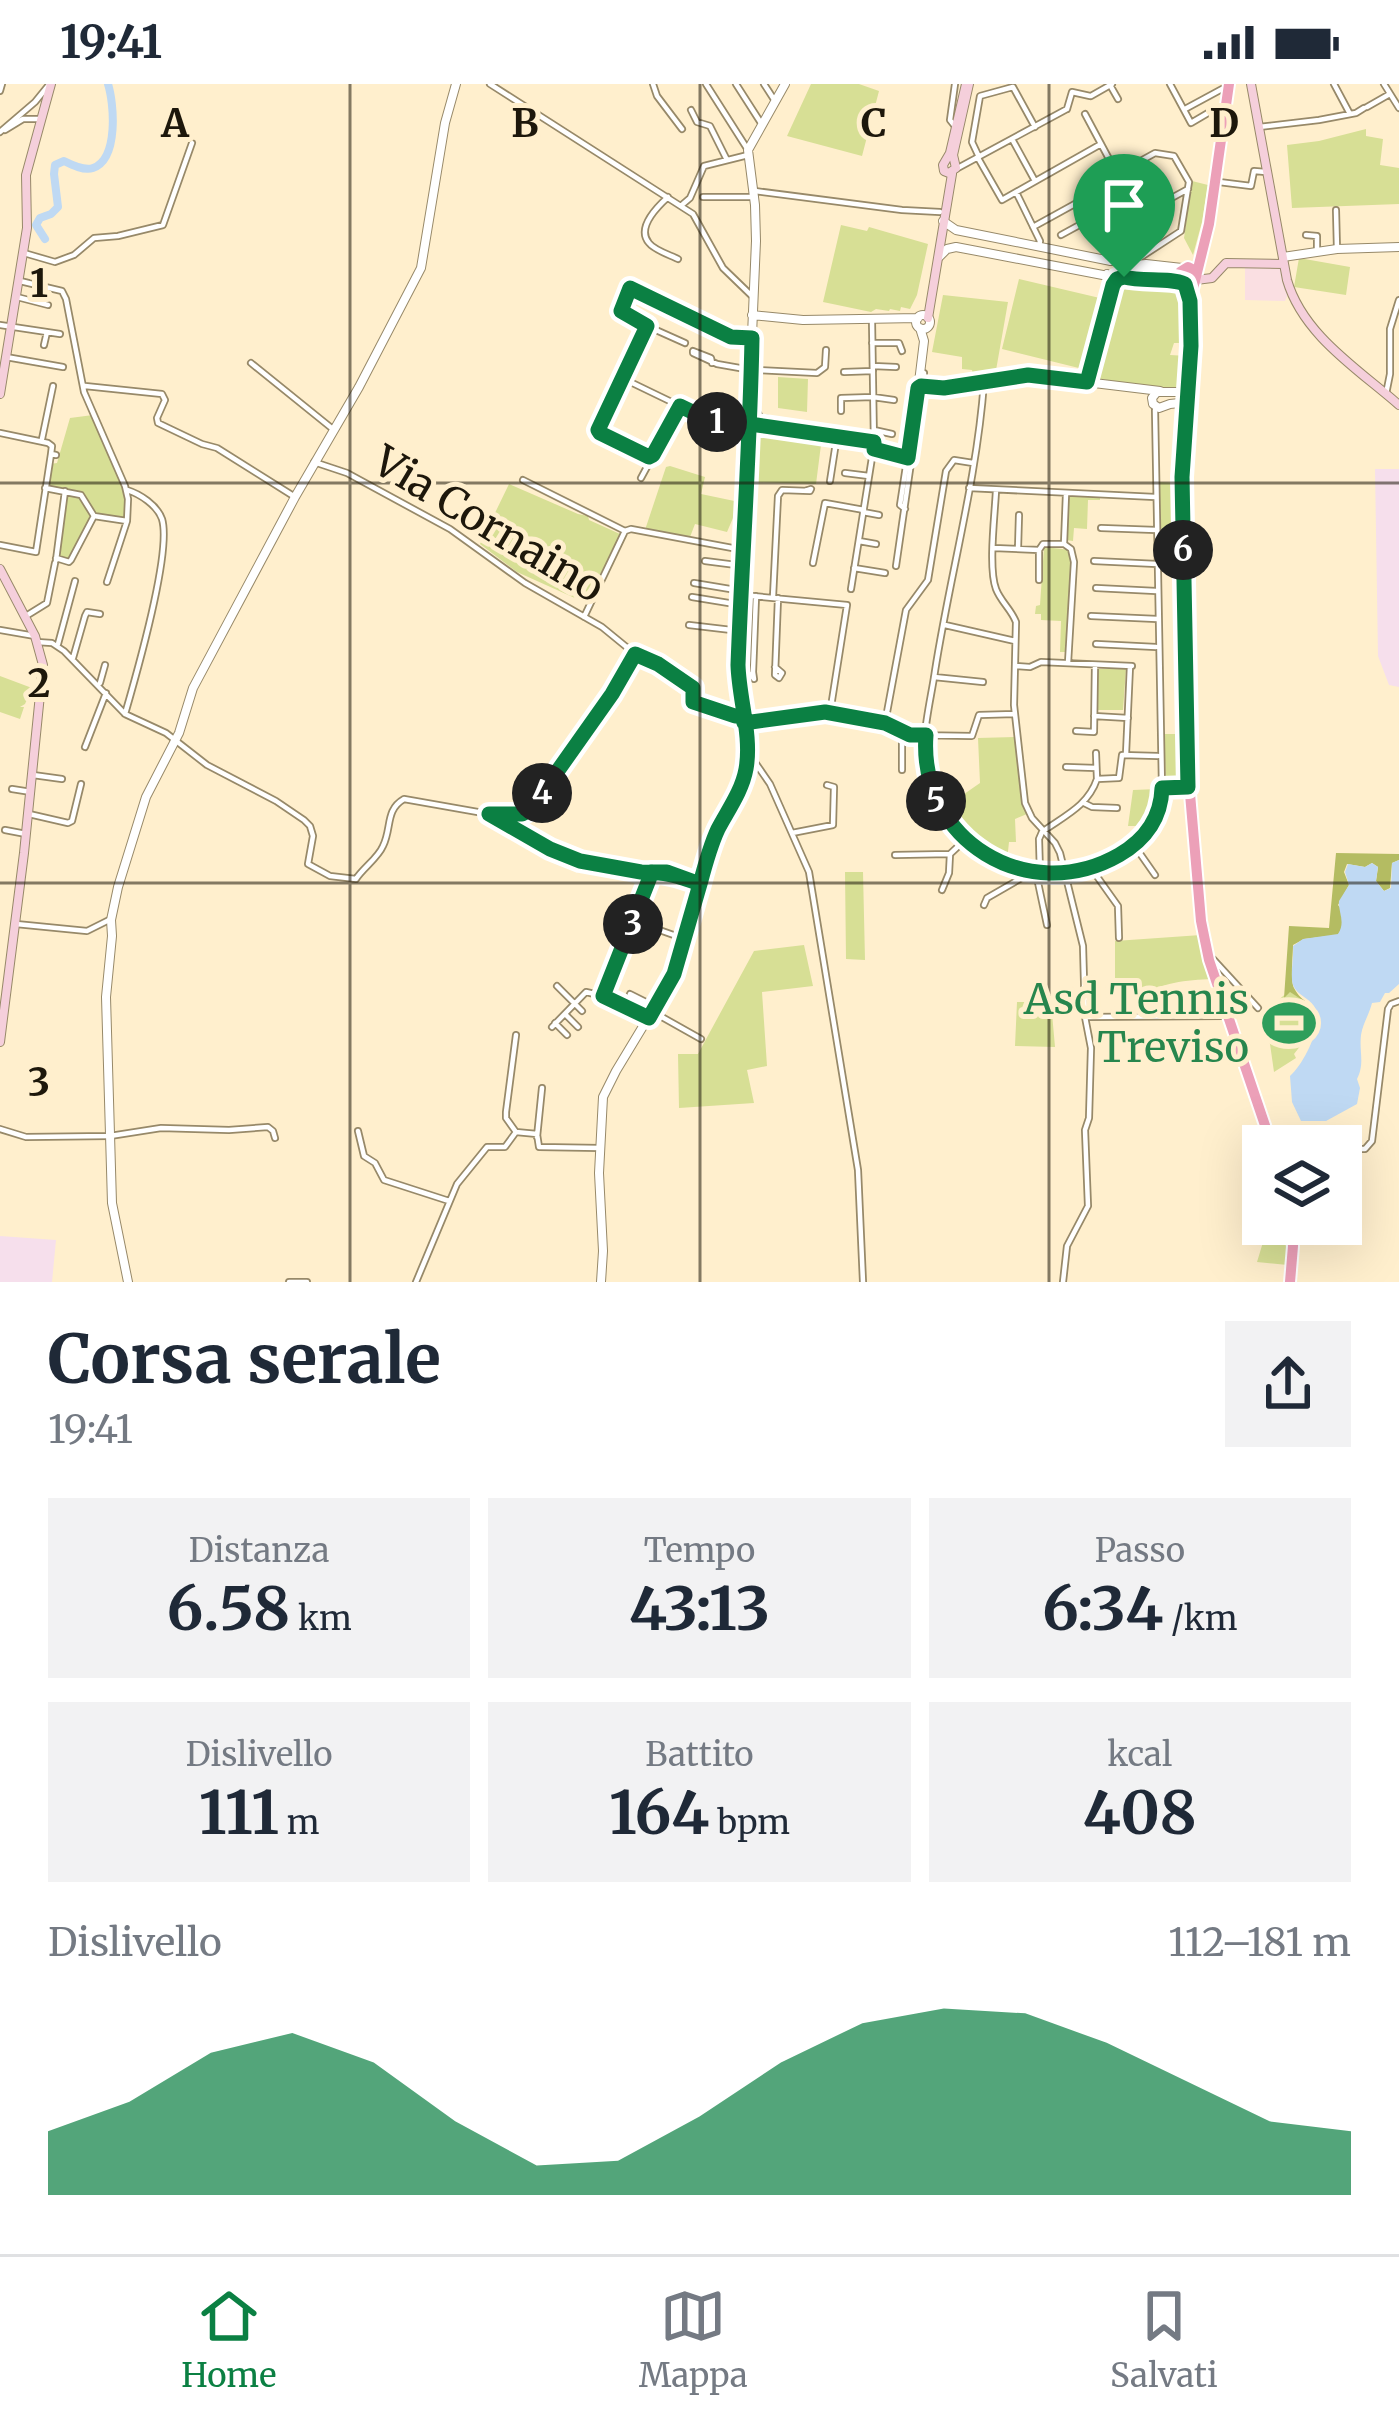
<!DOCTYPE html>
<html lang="it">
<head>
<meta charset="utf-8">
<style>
  body { margin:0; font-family:Merriweather,serif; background:#f2f2f3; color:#1f2937; height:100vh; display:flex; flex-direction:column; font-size:45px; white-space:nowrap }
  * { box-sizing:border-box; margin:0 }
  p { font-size:39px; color:#747a83 }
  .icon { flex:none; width:66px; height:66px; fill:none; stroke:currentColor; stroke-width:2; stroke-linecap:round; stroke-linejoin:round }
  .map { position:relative; height:1198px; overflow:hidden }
  .sheet { display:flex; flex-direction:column; background:#fff; flex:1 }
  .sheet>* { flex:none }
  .controls { position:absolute; left:1242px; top:1041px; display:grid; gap:24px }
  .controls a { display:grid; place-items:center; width:120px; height:120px; border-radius:0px; background:#fff; box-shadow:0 12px 48px #0002; font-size:60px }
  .pin { position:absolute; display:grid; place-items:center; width:102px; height:102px; color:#fff; margin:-123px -51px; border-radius:50% 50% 50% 0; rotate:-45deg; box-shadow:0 0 12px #0007 }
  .pin .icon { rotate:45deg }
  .km { position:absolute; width:60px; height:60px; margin:-30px; border-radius:50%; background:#222; color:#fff; font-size:33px; line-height:60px; text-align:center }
  .round { display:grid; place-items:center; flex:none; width:126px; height:126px; border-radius:0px; background:#f2f2f3 }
  .overview { display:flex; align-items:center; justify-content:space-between; height:204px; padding:0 48px }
  h1 { font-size:66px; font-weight:700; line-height:90px }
  .stats { display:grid; grid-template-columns:repeat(3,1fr); gap:18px; height:204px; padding:12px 48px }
  .stats div { display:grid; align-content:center; border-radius:0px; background:#f2f2f3; text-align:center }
  .stats b { font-size:60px; font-weight:700 }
  .stats small { font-size:33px; font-weight:400 }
  .stats p { font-size:33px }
  .chart { height:336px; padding:24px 48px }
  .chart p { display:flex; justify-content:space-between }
  .chart svg { width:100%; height:216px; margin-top:12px; fill:#0b8043; opacity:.7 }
  .status { display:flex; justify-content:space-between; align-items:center; height:84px; padding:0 60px; background:#fff; direction:ltr }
  .status svg { height:33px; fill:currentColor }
  .tab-bar { display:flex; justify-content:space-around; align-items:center; height:168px; border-top:3px solid #e0e1e3; background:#fff; font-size:33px; color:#747a83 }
  .tab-bar a { display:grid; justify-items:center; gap:6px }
  .tab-bar .current { color:#0b8043 }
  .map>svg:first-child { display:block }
  .commercial { fill:#fadfe2 }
  .industrial { fill:#f6dfec }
  .green { fill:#d7df95 }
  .forest { fill:#b4bc62 }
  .water { fill:#bfd9f3 }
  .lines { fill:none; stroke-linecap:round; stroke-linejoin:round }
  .river { stroke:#bfd9f3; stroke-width:8 }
  .minor-casing { stroke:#978969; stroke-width:8 }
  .tertiary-casing { stroke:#978969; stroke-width:10 }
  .secondary-casing { stroke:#978969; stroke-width:10 }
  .primary-casing { stroke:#fff; stroke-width:14 }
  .minor { stroke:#fff; stroke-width:4.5 }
  .tertiary { stroke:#fff; stroke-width:8 }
  .secondary { stroke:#f5cfdb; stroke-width:8 }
  .primary { stroke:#eca0b8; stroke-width:10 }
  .route-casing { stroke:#fff; stroke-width:24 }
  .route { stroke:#0b8043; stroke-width:15 }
  .grid { fill:none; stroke:#1d170b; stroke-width:3; stroke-opacity:0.55 }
  .labels { text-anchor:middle; stroke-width:10; stroke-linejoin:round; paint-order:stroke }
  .street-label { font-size:42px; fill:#1d170b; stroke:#ffefcd }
  .leisure-label { font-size:42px; fill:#27864d; stroke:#ffefcd; text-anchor:end }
  .grid-label { font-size:39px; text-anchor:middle; font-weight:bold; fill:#1d170b; stroke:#ffefcd; stroke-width:10; stroke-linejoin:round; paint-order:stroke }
</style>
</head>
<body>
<div class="status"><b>19:41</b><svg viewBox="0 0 49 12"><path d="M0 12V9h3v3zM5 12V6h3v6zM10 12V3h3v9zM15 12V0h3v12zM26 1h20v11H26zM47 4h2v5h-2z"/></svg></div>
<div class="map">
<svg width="1399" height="1198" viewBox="0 0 1399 1198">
  <rect width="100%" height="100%" fill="#ffefcd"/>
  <path class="commercial" d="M1282 183 1288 210 1285 217 1245 216V184Z"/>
  <path class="industrial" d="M1375 385H1399V603L1389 601 1378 572Z
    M0 1152 56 1156 52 1198H0Z"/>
  <path class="green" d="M811 0H859L879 7 862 72 787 52Z
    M1366 45V52L1383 55 1380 81 1399 84V120L1292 124 1287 61 1319 57Z
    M1192 97 1208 101 1202 138 1193 171 1184 154Z
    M1131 140 1140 154 1133 161 1138 171 1118 170 1109 153Z
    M841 141 867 147 869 143 928 160 917 211 910 225 901 223 900 227 890 225 889 227 876 225 871 228 823 218Z
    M1299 174 1350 183 1346 211 1294 203Z
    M1019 195 1104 215 1087 286 1002 265Z
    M1126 198C1135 200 1143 203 1151 204 1164 205 1171 199 1183 208L1187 259H1174L1170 271 1187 272V293L1183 302 1174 306 1094 294 1117 201Z
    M943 211 1008 218 995 292 974 296 972 286 962 285V273L932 268Z
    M778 293 808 295 807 328 778 324Z
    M93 331 126 405 127 437 94 432 71 476 56 474 65 408 45 404 50 380 57 379 70 334Z
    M758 343 822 353 816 400 752 398 754 348Z
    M670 382 705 393 701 410 744 419 743 437 733 434 727 448 695 440 690 453 670 449 668 453 644 449 666 383Z
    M1158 398 1179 399 1180 464 1160 465Z
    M509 400 578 430 588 432 589 436 620 450 586 519 517 488 480 460Z
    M1067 412 1100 413V416H1088L1087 445 1074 444 1073 457 1066 456Z
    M1044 463 1071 466 1070 477 1073 478 1072 505 1069 506 1068 568H1060L1061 537 1041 536V530H1035L1036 522 1040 521Z
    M1098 585H1126L1123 626H1097Z
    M0 592 32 604 25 620 20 623H24L20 635 0 628Z
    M1164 650H1178L1179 693 1182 700H1166Z
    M1015 653 1021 708 1027 730 1015 735 1016 758H1009L1007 777C981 763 962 748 944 724L980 699 978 654Z
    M1158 705 1155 727 1148 742H1128L1133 706Z
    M845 788H863L865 876 846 875Z
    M1201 851 1213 895C1185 896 1162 898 1138 914L1125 898H1115V857Z
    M804 861 813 902 762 908 767 982 747 986 754 1019 679 1024 678 970H698L754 867Z
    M1289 907 1308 920 1317 948 1305 956 1294 970 1296 974 1274 988 1270 960 1261 931Z
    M1017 918H1051L1055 963 1015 962Z
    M1274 1141 1284 1146 1288 1181 1257 1178 1267 1145Z"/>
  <path class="forest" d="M1336 769 1399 770V776L1392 779 1390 804 1384 807 1376 797 1378 783 1372 779 1365 783 1347 780 1344 788 1349 801 1338 821 1342 826V844L1338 851 1304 855 1293 861C1293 871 1290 896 1294 904 1304 924 1320 915 1317 948L1308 920 1290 908 1284 914 1289 842 1329 844Z"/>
  <path class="water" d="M1399 776V900L1389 909H1385L1380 918 1372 919C1369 931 1363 939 1361 951 1359 968 1365 979 1357 995L1360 1004 1357 1020 1326 1037H1301L1292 1018 1290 992C1303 981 1325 940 1314 922 1309 914 1297 911 1293 901 1290 891 1294 873 1293 862L1303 855 1338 850C1346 838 1338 828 1339 817L1349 801 1345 788 1348 780 1365 783 1372 779 1378 783 1376 797 1384 807 1391 804 1392 779Z"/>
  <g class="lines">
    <path class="river" d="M45 155 36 141 40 134 51 130 58 123 54 90 55 81 64 77C72 81 84 87 93 84 119 75 114 19 108 0"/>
    <g class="minor-casing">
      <path id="minor" d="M490 0 693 130 723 184 753 213
        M653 0 657 12 682 45
        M706 0 748 66
        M736 0 761 39
        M764 0 775 17
        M1170 0 1191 39 1208 29
        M1334 0 1350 30
        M1384 0 1399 24
        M1110 1 1118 15
        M0 7 2 0
        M1091 12 1112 0
        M1367 23 1388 11
        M1067 25 1072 8 1090 12
        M1185 25 1222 5
        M691 26 697 38 710 42 727 76
        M1085 30 1116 88
        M954 41 950 36 955 0
        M1259 43 1319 36 1356 29 1364 24
        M5 46 23 35H38
        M0 48 35 18 48 2
        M1012 55 1035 97
        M979 73 972 58 980 12 1013 3 1035 43
        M978 74 1002 116 1101 60
        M956 85 1067 25
        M1219 98 1251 102 1254 87 1266 88
        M755 107 902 126 940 128
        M1016 108 1040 157 1039 162
        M668 113C657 123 636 144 649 159 654 166 670 171 678 175
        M703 113H755
        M1088 116 1089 124 1117 175
        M683 120 690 114 704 82 748 71
        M1336 126 1337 165
        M1033 143 1082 116H1088L1114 99 1117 90 1155 69 1174 72 1189 98 1181 147 1135 177
        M1061 151 1094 133
        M1104 151 1188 105
        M1306 151 1317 152V168
        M24 169 55 178 74 171 94 154 118 152 163 141 192 59
        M20 197 62 207 66 215 84 308 125 402 128 415 127 437 107 498
        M17 213 48 221
        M0 241 60 250
        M646 241 621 227 630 204 731 252 752 254
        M685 259 647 242 622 294 713 338 750 336
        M872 259H899L902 267
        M44 261 47 248
        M758 265 757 328 761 334 769 335 768 342
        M6 273 63 283
        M251 279 334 346
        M712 279 711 274 693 267V269L717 280 751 286
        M873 282 896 283
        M758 286 817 289 825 283 826 266
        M844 288 873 287
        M622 294 599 346 600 349 648 373 653 371
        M984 298C977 395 950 491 935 587 930 622 918 661 928 696 951 778 1049 813 1121 770 1146 755 1161 734 1162 704L1155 326
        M1087 299 1113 201
        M85 302 162 310 165 316 157 334 158 339 202 360 217 364 295 413
        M1386 310 1390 290V245L1399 216
        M841 327V314L873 313 894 316
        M750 340 874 358
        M874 346 892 350
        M0 349 48 359 52 362 51 370 56 371
        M42 355 53 302
        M874 365 908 374
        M314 378 347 389 450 445 525 499 602 543 635 570 658 580 693 605V618L735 632H742
        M845 389 869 392
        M641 394 680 322
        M523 396 625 447 584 533
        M830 397 837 352
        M45 404 81 411 94 432 127 437
        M969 404 1155 413
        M996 406C995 430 988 484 996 505 1001 518 1011 525 1016 538L1014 621 1025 719 1032 734 1055 759 1060 769 1083 862 1085 933 1091 964 1089 1034 1085 1046 1088 1122 1067 1162 1063 1198
        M1066 410 1064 460 1071 465 1074 478 1068 579
        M905 425 900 421 918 304
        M863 428 879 431
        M1101 444 1156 446
        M625 447 631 445 743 466
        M859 457 876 460
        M0 461 36 468 51 370
        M994 464 1039 466 1043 460H1063
        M1018 465 1019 431
        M1039 466V496
        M56 474 69 478 71 476 94 432
        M56 476 65 407
        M705 477 744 482
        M1094 477 1157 480
        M813 479 825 419 864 426
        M896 482 924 289
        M854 484 885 489
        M694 499 742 507
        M1096 504 1156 507
        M851 505 874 361 872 237
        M742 511 847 521 830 629
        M692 513 741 521
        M773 513 778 412 782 406 810 407 811 405 805 407
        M26 532 47 519 55 479
        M1091 532 1157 535
        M689 541 740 547
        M945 541 1015 557
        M0 546 35 552
        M37 558 52 559 64 567 125 630 166 649 207 681 276 717 304 736 310 742 313 752 308 780 330 792 356 795C363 784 378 774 383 762 392 744 385 726 404 715L489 730 549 765 580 777 641 788H667L698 799
        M58 560 75 497
        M1096 560 1156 563
        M73 574 85 532 87 528 100 530
        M1015 582 1030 583 1041 578 1132 582
        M775 583 782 589 779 594 775 591 778 514
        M753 588 754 595 751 591 753 588 756 512
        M934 593 983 598
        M100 599 105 581
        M125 630C136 592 172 468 162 435 157 421 140 410 127 406
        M1094 632 1128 634
        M745 639 821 628 885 639 906 526 928 496 946 387 954 376 973 379
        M885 639 911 651 972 652 979 631 1015 630
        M1076 647 1094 648 1095 581
        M902 648V686
        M85 663 106 609
        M1096 669 1097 695
        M1126 670 1130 582
        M750 671 770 700 809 788 858 1086 863 1198
        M1066 683 1096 684
        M33 691 62 695
        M1164 704 1188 703
        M12 705 31 708
        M1084 719 1092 723 1117 724
        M29 730 68 739 72 737 81 700
        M495 730 522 731 530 726 612 611 634 572
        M5 746 26 750
        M792 749 833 741 834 703 827 701
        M1134 761 1155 791
        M895 771 950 770 966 755
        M1091 784 1118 822 1119 854
        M651 788 634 837 682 854
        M1036 789 1047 841
        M1040 789 1039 755 1042 748C1064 732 1088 722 1097 695L1119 694 1122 671 1158 672
        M942 806 949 789 950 770
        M984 821 987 814 1032 788
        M16 840 87 847 109 836
        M1213 875 1258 924
        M557 902 582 927
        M630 910 656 923
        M603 912 634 837
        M1050 915H1085
        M653 928 701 955
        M565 930 578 943
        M1085 933 1224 932
        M555 939 567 951
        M552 943 586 908 603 912 646 933
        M516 951 506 1028V1034L516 1048
        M0 1045 26 1053 110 1052 161 1044 229 1046 268 1043 273 1047 275 1054
        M358 1047 364 1072 375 1079 384 1096 449 1117
        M537 1053 542 1004
        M1341 1065H1365L1372 1057 1388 925 1391 920 1399 917
        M289 1198H307
        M416 1198 457 1100 487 1063H505L516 1048 537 1050 539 1063 600 1064"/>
    </g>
    <g class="tertiary-casing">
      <path id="tertiary" d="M943 137 956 146 1111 177
        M939 173 947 165 956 163 1108 192
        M1283 173 1337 165 1399 163
        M1110 177 1117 176 1128 182 1146 180 1182 184
        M1107 190 1114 195 1124 193 1182 198
        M752 231 803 236 918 234
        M916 238a7 7 0 1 1 14 0a7 7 0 1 1-14 0Z
        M920 244 924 257 919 298 922 304 929 307 1028 291 1160 307
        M1189 318 1170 320 1159 324 1153 320 1152 314 1157 308H1179L1190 297
        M128 1198 112 1119 106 913 112 852 111 836 118 803 146 713 179 649 193 604 295 413 359 303 421 184 445 39 456 0
        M601 1198 603 1167 599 1089 603 1013 616 987 671 896 713 757 742 701 747 683V660L738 581 756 157 755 121 748 66 785 0"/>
    </g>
    <g class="secondary-casing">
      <path id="secondary" d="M966 0 950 69 943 81 944 87 949 89 956 84 953 71 969 0
        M1251 0 1287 196C1303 251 1358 285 1399 321
        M1196 196 1212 194 1226 179 1284 180
        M928 234 952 90
        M0 310 27 144 26 91 51 0
        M0 485 35 552 43 581 24 769 0 958"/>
    </g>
    <g class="primary-casing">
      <path id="primary" d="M1229 0 1209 140 1190 217 1191 295 1182 393 1187 675 1201 837 1209 876 1272 1062
        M1192 200 1182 198 1180 188 1188 183 1196 187
        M1290 1198 1293 1162 1291 1140"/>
    </g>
    <use href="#minor" class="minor"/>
    <use href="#tertiary" class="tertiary"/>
    <use href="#secondary" class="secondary"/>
    <use href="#primary" class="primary"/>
  </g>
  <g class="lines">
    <g class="route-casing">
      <path id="route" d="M1124 193 1117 195 1113 201 1087 298 1028 291 944 304 921 302 918 304 908 374 874 365V358L750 340V336L713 338 680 322 653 371 649 373 600 349 598 346 647 242 621 227 630 204 731 253 752 254C750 363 742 472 738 581 739 615 752 652 746 685 742 707 728 726 718 745 710 762 705 781 700 800L667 788H652L603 912 649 934 674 890 700 800C678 792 665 788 641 788L580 777 550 765 489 730H522L530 726 612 610 635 570 658 580 693 604V618L735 632H742L744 639 825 628 885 639 910 651H926C918 756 1028 823 1119 771 1145 756 1161 735 1162 704L1188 703 1182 393 1191 262 1190 217 1185 200C1169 193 1143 198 1124 193"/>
    </g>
    <use href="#route" class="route"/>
  </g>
  <path class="grid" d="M350 0V1198M700 0V1198M1049 0V1198M0 399H1399M0 799H1399"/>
  <defs>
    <g id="stadium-bare" transform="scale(4.14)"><path d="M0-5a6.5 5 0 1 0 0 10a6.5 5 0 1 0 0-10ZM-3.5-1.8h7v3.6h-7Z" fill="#2e9e5b" stroke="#ffefcd" stroke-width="2.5" paint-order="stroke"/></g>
  </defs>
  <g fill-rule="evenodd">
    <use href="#stadium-bare" x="1289" y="939"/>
  </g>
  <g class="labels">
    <g class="street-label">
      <text transform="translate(489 440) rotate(31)" y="15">Via Cornaino</text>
    </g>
    <g class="leisure-label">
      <text x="1249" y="930">Asd Tennis<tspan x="1249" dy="48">Treviso</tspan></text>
    </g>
  </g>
  <g class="grid-label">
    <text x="175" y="53">A</text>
    <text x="525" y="53">B</text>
    <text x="874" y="53">C</text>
    <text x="1224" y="53">D</text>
    <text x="39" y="213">1</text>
    <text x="39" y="613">2</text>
    <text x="39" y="1012">3</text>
  </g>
</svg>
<div class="controls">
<a><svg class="icon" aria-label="layers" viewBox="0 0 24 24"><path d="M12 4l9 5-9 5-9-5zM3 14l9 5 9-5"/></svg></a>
</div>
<div class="pin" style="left:1124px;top:193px;background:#1e9e55"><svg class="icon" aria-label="arrive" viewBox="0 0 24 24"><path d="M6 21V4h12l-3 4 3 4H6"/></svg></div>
<b class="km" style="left:717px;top:338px">1</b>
<b class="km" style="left:633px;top:840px">3</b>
<b class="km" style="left:542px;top:709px">4</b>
<b class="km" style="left:936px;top:717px">5</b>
<b class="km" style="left:1183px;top:466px">6</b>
</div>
<section class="sheet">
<div class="overview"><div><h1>Corsa serale</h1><p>19:41</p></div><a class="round"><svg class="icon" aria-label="share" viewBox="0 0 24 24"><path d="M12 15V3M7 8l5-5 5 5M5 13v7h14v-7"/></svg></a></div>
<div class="stats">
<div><p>Distanza</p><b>6.58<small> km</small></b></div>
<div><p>Tempo</p><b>43:13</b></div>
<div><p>Passo</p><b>6:34<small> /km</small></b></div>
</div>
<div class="stats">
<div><p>Dislivello</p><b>111<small> m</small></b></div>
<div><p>Battito</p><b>164<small> bpm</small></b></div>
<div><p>kcal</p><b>408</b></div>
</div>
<div class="chart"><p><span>Dislivello</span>112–181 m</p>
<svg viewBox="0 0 160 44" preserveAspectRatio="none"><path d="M0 44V31L10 25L20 15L30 11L40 17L50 29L60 38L70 37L80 28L90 17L100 9L110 6L120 7L130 13L140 21L150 29L160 31V44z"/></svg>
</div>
</section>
<nav class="tab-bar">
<a class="current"><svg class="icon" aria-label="home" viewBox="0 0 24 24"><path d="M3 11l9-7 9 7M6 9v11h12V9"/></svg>Home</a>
<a><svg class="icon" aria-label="map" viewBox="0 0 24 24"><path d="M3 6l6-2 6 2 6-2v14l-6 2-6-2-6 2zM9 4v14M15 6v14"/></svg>Mappa</a>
<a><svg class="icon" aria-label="saved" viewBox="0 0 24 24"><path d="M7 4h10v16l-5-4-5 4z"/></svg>Salvati</a>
</nav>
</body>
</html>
